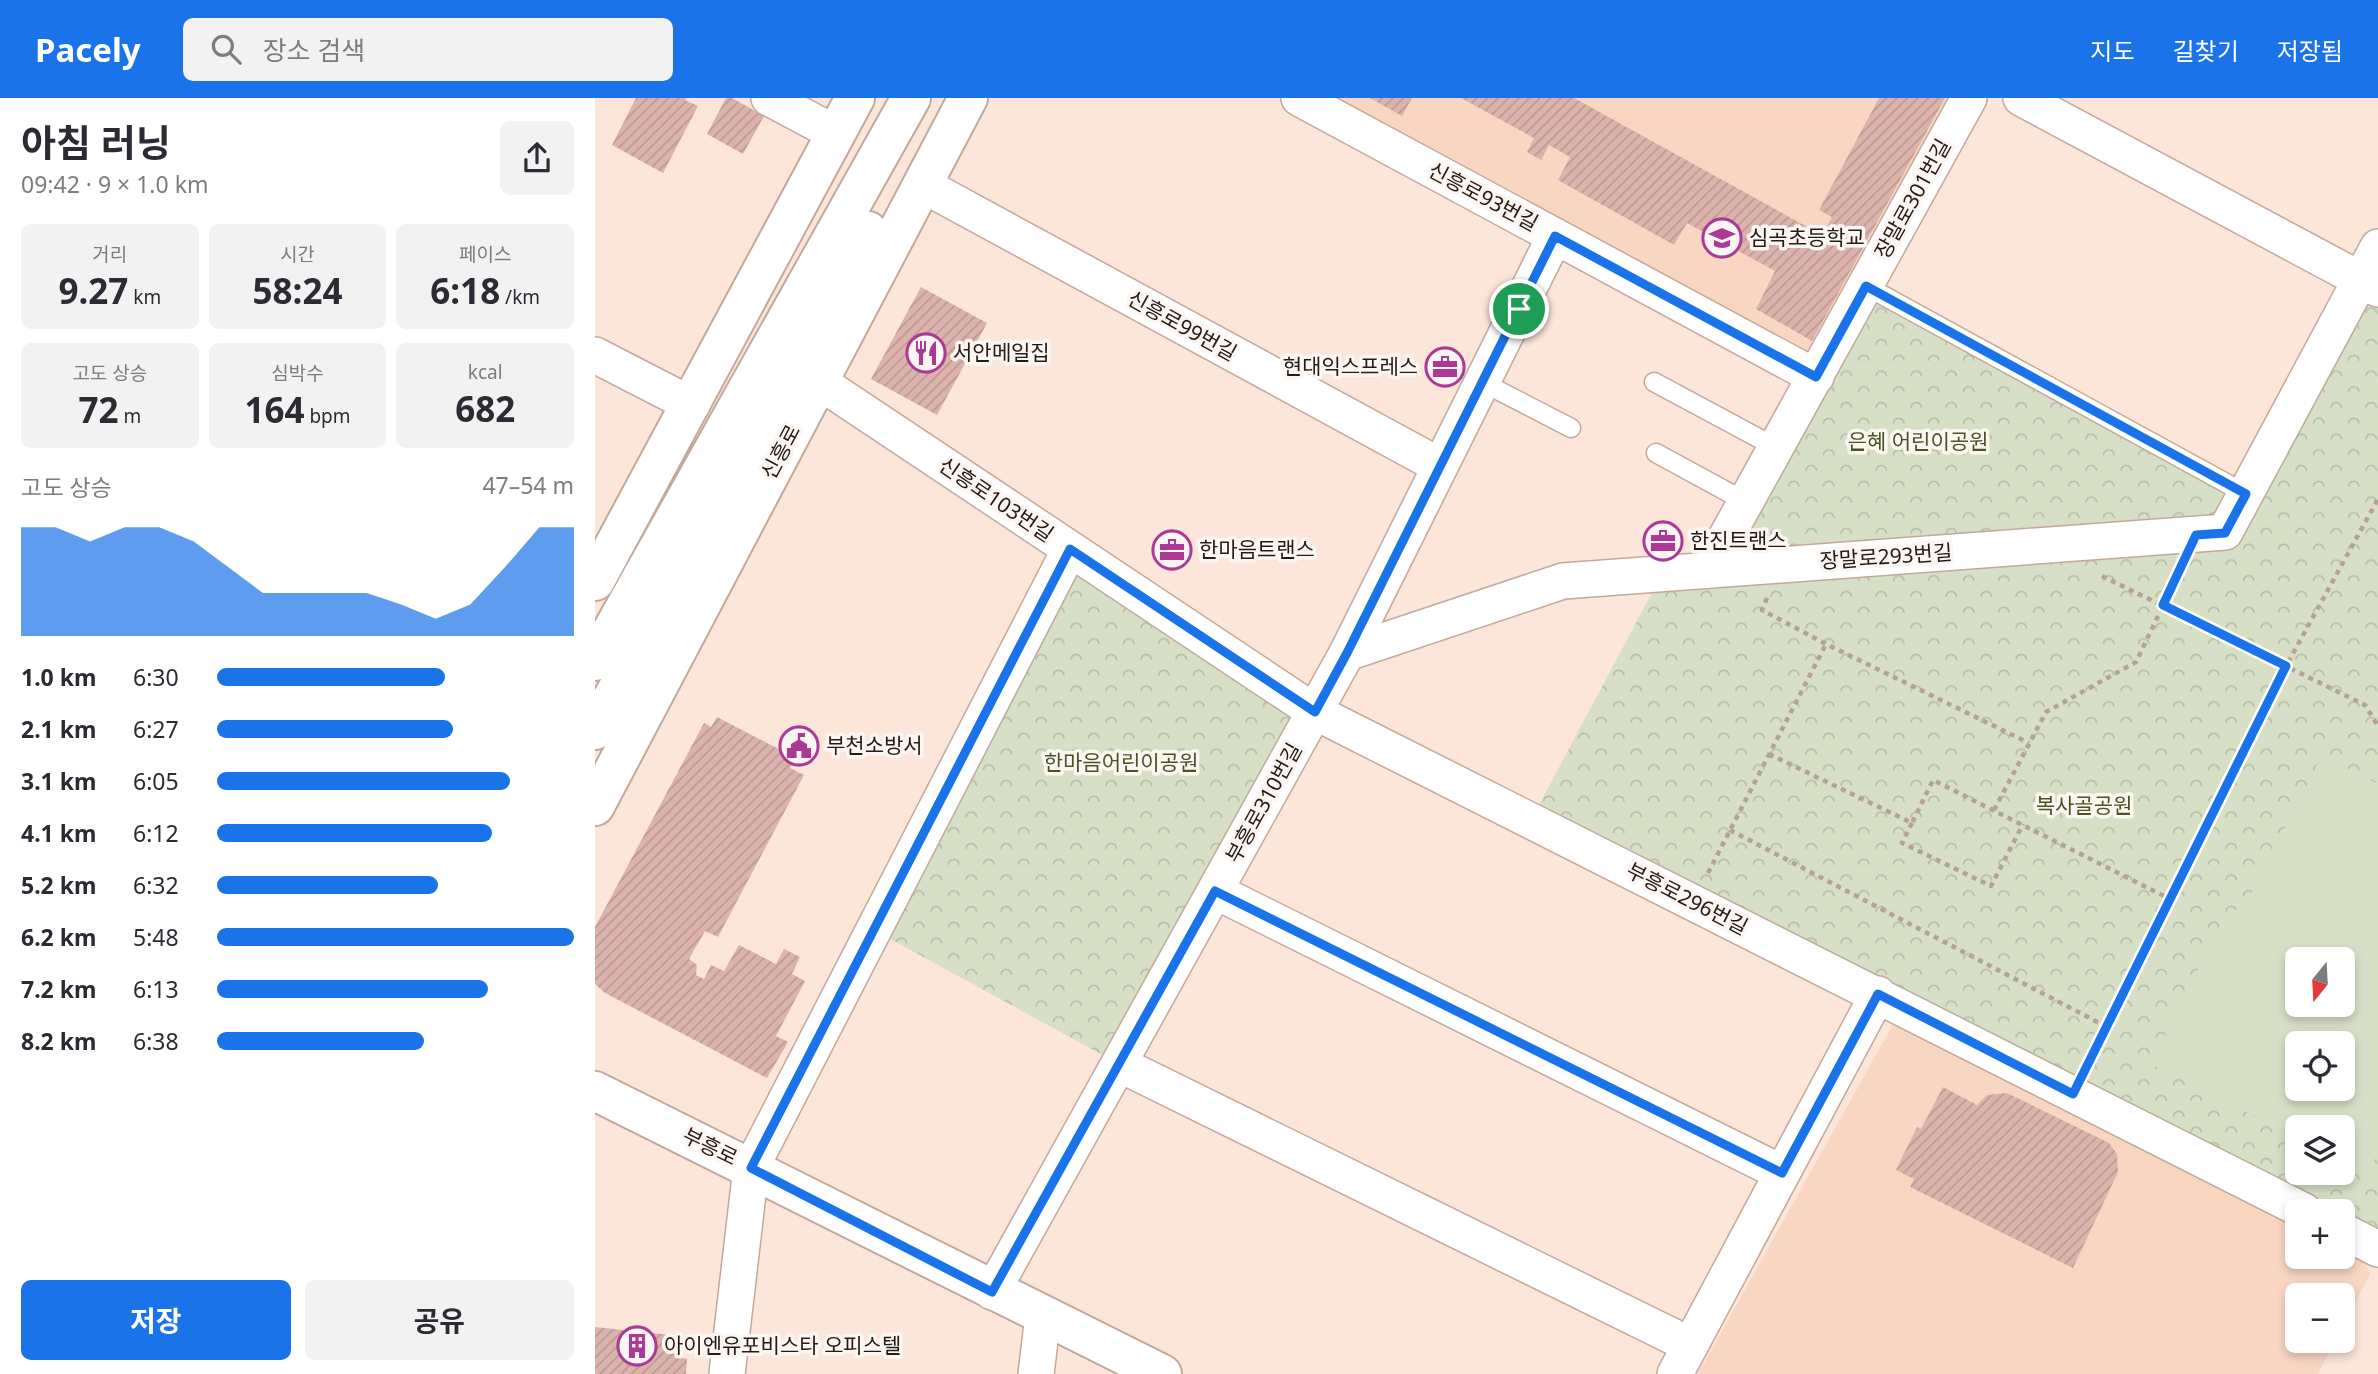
<!DOCTYPE html>
<html lang="ko">
<head>
<meta charset="utf-8">
<style>
  body { margin:0; font-family:"Noto Sans","Noto Sans KR",sans-serif; background:#f2f2f3; color:#2b2b33; height:100vh; display:flex; flex-direction:column; font-size:26px; white-space:nowrap }
  * { box-sizing:border-box; margin:0 }
  p { font-size:23px; color:#7c7c81 }
  .icon { flex:none; width:38px; height:38px; fill:none; stroke:currentColor; stroke-width:2; stroke-linecap:round; stroke-linejoin:round }
  .map { position:relative; flex:1; overflow:hidden }
  .drawer { display:flex; flex-direction:column; background:#fff; width:595px }
  .drawer>* { flex:none }
  .needle { width:46px; rotate:198deg }
  .tools { position:absolute; left:1690px; top:849px; display:grid; gap:14px }
  .tools a { display:grid; place-items:center; width:70px; height:70px; border-radius:10px; background:#fff; box-shadow:0 4px 10px #0003; font-size:35px }
  .pin { position:absolute; display:grid; place-items:center; width:60px; height:60px; color:#fff; margin:-30px; border:4px solid #fff; border-radius:50%; box-shadow:0 2px 7px #0007 }
  .round { display:grid; place-items:center; flex:none; width:74px; height:74px; border-radius:10px; background:#f2f2f3 }
  .head { display:flex; align-items:center; justify-content:space-between; height:119px; padding:0 21px }
  h1 { font-size:38px; font-weight:700; line-height:52px }
  .stats { display:grid; grid-template-columns:repeat(3,1fr); gap:10px; height:119px; padding:7px 21px }
  .stats div { display:grid; align-content:center; border-radius:10px; background:#f2f2f3; text-align:center }
  .stats b { font-size:35px; font-weight:700 }
  .stats small { font-size:19px; font-weight:400 }
  .stats p { font-size:19px }
  .chart { height:196px; padding:14px 21px }
  .chart p { display:flex; justify-content:space-between }
  .chart svg { width:100%; height:126px; margin-top:7px; fill:#1a73e8; opacity:.7 }
  .primary-button { display:flex; gap:14px; margin-top:auto; padding:14px 21px }
  .primary-button a { flex:1; height:80px; border-radius:10px; background:#1a73e8; color:#fff; font-size:28px; font-weight:700; line-height:80px; text-align:center }
  .primary-button a+a { background:#f2f2f3; color:#2b2b33 }
  ul { padding:0 21px; list-style:none; font-size:23px }
  li { display:grid; grid-template-columns:112px 84px 1fr; align-items:center; height:52px }
  li i { height:18px; border-radius:9px; background:#1a73e8 }
  header { display:flex; align-items:center; gap:42px; box-sizing:border-box; height:98px; padding:0 35px; background:#1a73e8; color:#fff }
  header strong { font-size:33px }
  nav { display:flex; gap:38px; margin-inline-start:auto; font-size:24px }
  .search { width:490px; height:63px; background:#f2f2f3; display:flex; align-items:center; gap:18px; box-sizing:border-box; padding:0 24px; border-radius:10px; color:#7c7c81; font-size:26px }
  main { display:flex; flex:1; min-height:0 }
  .map>svg:first-child { display:block }
  .built { fill:#f9d6c2 }
  .forest { fill:url(#forest-crowns); fill-rule:evenodd }
  .garden { fill:#d7dfc6; fill-rule:evenodd }
  .building { fill:url(#building-hatch) }
  .lines { fill:none; stroke-linecap:round; stroke-linejoin:round }
  .lane-casing { stroke:#c3a99a; stroke-width:21 }
  .street-casing { stroke:#c3a99a; stroke-width:38 }
  .secondary-casing { stroke:#c3a99a; stroke-width:42 }
  .path { stroke:#b5a298; stroke-width:4.5; stroke-dasharray:5 5; stroke-linecap:butt }
  .lane { stroke:#fff; stroke-width:18 }
  .street { stroke:#fff; stroke-width:35 }
  .secondary { stroke:#fff; stroke-width:38 }
  .route-casing { stroke:#fff; stroke-width:14 }
  .route { stroke:#1a73e8; stroke-width:9 }
  .labels { text-anchor:middle; stroke-width:7; stroke-linejoin:round; paint-order:stroke }
  .street-label { font-size:21px; fill:#251b15; stroke:#fcf6f3 }
  .poi-label { font-size:21px; fill:#251b15; stroke:#fcf6f3; text-anchor:start }
  .park-label { font-size:21px; fill:#475521; stroke:#fcf6f3 }
</style>
</head>
<body>
<header>
<strong>Pacely</strong>
<div class="search"><svg class="icon" aria-label="search" viewBox="0 0 24 24"><circle cx="10" cy="10" r="6"/><path d="M15 15l6 6"/></svg>장소 검색</div>
<nav><a>지도</a><a>길찾기</a><a>저장됨</a></nav>
</header>
<main>
<section class="drawer">
<div class="head"><div><h1>아침 러닝</h1><p>09:42 · 9 × 1.0 km</p></div><a class="round"><svg class="icon" aria-label="share" viewBox="0 0 24 24"><path d="M12 15V3M7 8l5-5 5 5M5 13v7h14v-7"/></svg></a></div>
<div class="stats">
<div><p>거리</p><b>9.27<small> km</small></b></div>
<div><p>시간</p><b>58:24</b></div>
<div><p>페이스</p><b>6:18<small> /km</small></b></div>
</div>
<div class="stats">
<div><p>고도 상승</p><b>72<small> m</small></b></div>
<div><p>심박수</p><b>164<small> bpm</small></b></div>
<div><p>kcal</p><b>682</b></div>
</div>
<div class="chart"><p><span>고도 상승</span>47–54 m</p>
<svg viewBox="0 0 160 44" preserveAspectRatio="none"><path d="M0 44V6L10 6L20 11L30 6L40 6L50 11L60 20L70 29L80 29L90 29L100 29L110 33L120 38L130 33L140 20L150 6L160 6V44z"/></svg>
</div>
<ul>
<li><b>1.0 km</b>6:30<i style="width:64%"></i></li>
<li><b>2.1 km</b>6:27<i style="width:66%"></i></li>
<li><b>3.1 km</b>6:05<i style="width:82%"></i></li>
<li><b>4.1 km</b>6:12<i style="width:77%"></i></li>
<li><b>5.2 km</b>6:32<i style="width:62%"></i></li>
<li><b>6.2 km</b>5:48<i style="width:100%"></i></li>
<li><b>7.2 km</b>6:13<i style="width:76%"></i></li>
<li><b>8.2 km</b>6:38<i style="width:58%"></i></li>
</ul>
<div class="primary-button"><a>저장</a><a>공유</a></div>
</section>
<div class="map">
<svg width="1783" height="1276" viewBox="0 0 1783 1276">
  <defs>
    <pattern id="forest-crowns" width="20" height="18" patternUnits="userSpaceOnUse" patternTransform="scale(1.75)"><rect width="20" height="18" fill="#d7dfc6"/><path d="M2 6a3 3 0 1 1 6 0M12 15a3 3 0 1 1 6 0" fill="none" stroke="#b8bfa9"/></pattern>
    <pattern id="building-hatch" width="6" height="6" patternUnits="userSpaceOnUse" patternTransform="scale(1.75)"><rect width="6" height="6" fill="#dbb3ac"/><path d="M-1 1l2-2M0 6l6-6M5 7l2-2" fill="none" stroke="#bc9993"/></pattern>
  </defs>
  <rect width="100%" height="100%" fill="#fce5d9"/>
  <path class="built" d="M707 0H1362L1221 279Z
    M1301 921 1703 1122V1158H1748V1144L1765 1153 1775 1176 1748 1227V1197H1703V1242L1740 1243 1723 1276H1103Z"/>
  <path class="forest" d="M1766 181 1783 191V1151L1748 1133V1113H1709L936 722 1067 476 1630 434ZM1703 861H1748V906H1703ZM1703 945H1748V990H1703ZM1703 1029H1748V1074H1703Z
    M1282 206 1642 399 1621 427 1139 458Z
    M475 451 720 614 524 966 279 832Z"/>
  <path class="garden" d="M1727 657 1783 686V1056L1772 1075 1748 1063V1029H1703V1040L1556 966 1634 809 1647 814ZM1703 861H1748V906H1703ZM1703 945H1748V990H1703Z"/>
  <path class="building" d="M41 0H91L90 2 103 8 68 75 17 47Z
    M131 0H137L169 18 148 56 112 36Z
    M775 0H817L807 18Z
    M866 0H979L1227 137 1237 119 1224 112 1284 0H1350L1217 243 1161 211 1180 173 1092 125 1079 147 963 82 975 59 954 47 946 62 932 54 939 40Z
    M326 189 392 225 342 317 276 281Z
    M122 619 201 660 195 670 209 677 123 839 110 833 94 861 102 867 101 877 109 881 116 867 129 873 144 847 181 866 189 851 205 859 197 876 210 883 181 938 193 944 172 980 10 895 0 886V829L109 625 116 629Z
    M1348 989 1382 1007 1392 997 1412 995 1514 1045 1522 1056 1523 1074 1478 1170 1315 1089 1319 1081 1301 1072 1322 1029 1326 1031Z
    M0 1229 86 1238 84 1259 92 1261 91 1276H0Z"/>
  <g class="lines">
    <g class="lane-casing">
      <path id="lane" d="M1271 188 1651 396
        M887 284 976 330
        M1059 284 1182 350
        M1061 355 1151 404"/>
    </g>
    <g class="street-casing">
      <path id="street" d="M174 0 240 35
        M704 0 1221 279
        M1426 0 1783 191
        M328 87 845 368
        M0 257 97 307
        M223 283 720 614 1709 1113
        M1113 472 1374 0
        M752 555 968 483 1630 434 1783 149
        M620 793 1187 1075
        M524 966 1095 1247
        M1748 1133 1783 1151
        M397 1194 752 555 960 138
        M132 1276 156 1070 475 451
        M441 1276 448 1218
        M1080 1276 1283 896"/>
    </g>
    <g class="secondary-casing">
      <path id="secondary" d="M0 483 260 0
        M0 563 316 0
        M0 632 273 133
        M0 708 373 0
        M0 993C190 1086 377 1183 567 1276"/>
    </g>
    <path class="path" d="M1507 478 1770 607 1783 628
      M1172 500 1167 512 1231 546 1434 645
      M1174 656 1317 725 1338 682 1575 801
      M1399 712 1451 614 1541 564 1586 470
      M1317 725 1307 745 1396 788 1428 726
      M1135 732 1512 929
      M1113 775 1231 546
      M1493 967 1691 568 1783 401"/>
    <use href="#lane" class="lane"/>
    <use href="#street" class="street"/>
    <use href="#secondary" class="secondary"/>
  </g>
  <g class="lines">
    <g class="route-casing">
      <path id="route" d="M960 138 1221 279 1271 188 1651 396 1630 435 1601 437 1568 507 1691 568 1478 996 1283 896 1187 1075 620 793 397 1194 156 1070 475 451 720 614 752 555Z"/>
    </g>
    <use href="#route" class="route"/>
  </g>
  <defs>
    <g id="school-ring" transform="scale(2.0125)"><circle r="9.5" fill="#fcf6f3" stroke="#ab3a96" stroke-width="1.5"/><path d="M0-5L7-2L0 1L-7-2ZM-4 1L0 2.5L4 1V4Q0 6-4 4Z" fill="#ab3a96"/></g>
    <g id="restaurant-ring" transform="scale(2.0125)"><circle r="9.5" fill="#fcf6f3" stroke="#ab3a96" stroke-width="1.5"/><path d="M-5-6h1v4h1v-4h1v4h1v-4h1v5L-1.5 .5V6h-2V.5L-5-1ZM5-6V6H3V1.5H1.5Q1.5-4 5-6Z" fill="#ab3a96"/></g>
    <g id="office-ring" transform="scale(2.0125)"><circle r="9.5" fill="#fcf6f3" stroke="#ab3a96" stroke-width="1.5"/><path d="M-6-3h4V-5.5h4V-3h4V5H-6ZM-1-4.5V-3h2v-1.5ZM-6 0V1H6V0Z" fill="#ab3a96"/></g>
    <g id="civic-ring" transform="scale(2.0125)"><circle r="9.5" fill="#fcf6f3" stroke="#ab3a96" stroke-width="1.5"/><path d="M-.6-6.5H3V-4.5H.6V-3L4-1V1h2V6H-6V1h2V-1L-.6-3ZM-1.2 2.5V6h2.4V2.5Z" fill="#ab3a96"/></g>
    <g id="building-ring" transform="scale(2.0125)"><circle r="9.5" fill="#fcf6f3" stroke="#ab3a96" stroke-width="1.5"/><path d="M-4-6H4V6H1V3H-1V6H-4ZM-2.5-4.3h1.7v1.8h-1.7ZM.8-4.3h1.7v1.8H.8ZM-2.5-1h1.7V.8h-1.7ZM.8-1h1.7V.8H.8Z" fill="#ab3a96"/></g>
  </defs>
  <g fill-rule="evenodd">
    <use href="#school-ring" x="1127" y="140"/>
    <use href="#restaurant-ring" x="331" y="255"/>
    <use href="#office-ring" x="850" y="269"/>
    <use href="#office-ring" x="1068" y="443"/>
    <use href="#office-ring" x="577" y="452"/>
    <use href="#civic-ring" x="204" y="648"/>
    <use href="#building-ring" x="42" y="1248"/>
  </g>
  <g class="labels">
    <g class="street-label">
      <text transform="translate(888 99) rotate(28)" y="7">신흥로93번길</text>
      <text transform="translate(1318 101) rotate(-61)" y="7">장말로301번길</text>
      <text transform="translate(587 228) rotate(29)" y="7">신흥로99번길</text>
      <text transform="translate(186 354) rotate(-62)" y="7">신흥로</text>
      <text transform="translate(401 402) rotate(34)" y="7">신흥로103번길</text>
      <text transform="translate(1291 459) rotate(-4)" y="7">장말로293번길</text>
      <text transform="translate(669 705) rotate(-61)" y="7">부흥로310번길</text>
      <text transform="translate(1092 801) rotate(27)" y="7">부흥로296번길</text>
      <text transform="translate(115 1049) rotate(26)" y="7">부흥로</text>
    </g>
    <g class="poi-label">
      <text x="1154" y="147">심곡초등학교</text>
      <text x="358" y="262">서안메일집</text>
      <text x="823" y="276" text-anchor="end">현대익스프레스</text>
      <text x="1095" y="450">한진트랜스</text>
      <text x="604" y="459">한마음트랜스</text>
      <text x="231" y="655">부천소방서</text>
      <text x="69" y="1255">아이엔유포비스타 오피스텔</text>
    </g>
    <g class="park-label">
      <text x="1323" y="351">은혜 어린이공원</text>
      <text x="526" y="672">한마음어린이공원</text>
      <text x="1489" y="715">복사골공원</text>
    </g>
  </g>
</svg>
<div class="tools">
<a><svg class="needle" viewBox="-14 -14 28 28"><path d="M0-13l5 13h-10z" fill="#e53935"/><path d="M0 13l5-13h-10z" fill="#7c7c81"/></svg></a>
<a><svg class="icon" aria-label="locate" viewBox="0 0 24 24"><circle cx="12" cy="12" r="6"/><path d="M12 2v4M12 18v4M2 12h4M18 12h4"/></svg></a>
<a><svg class="icon" aria-label="layers" viewBox="0 0 24 24"><path d="M12 4l9 5-9 5-9-5zM3 14l9 5 9-5"/></svg></a>
<a>+</a>
<a>−</a>
</div>
<div class="pin" style="left:924px;top:211px;background:#1e9e55"><svg class="icon" aria-label="arrive" viewBox="0 0 24 24"><path d="M6 21V4h12l-3 4 3 4H6"/></svg></div>
</div>
</main>
</body>
</html>
